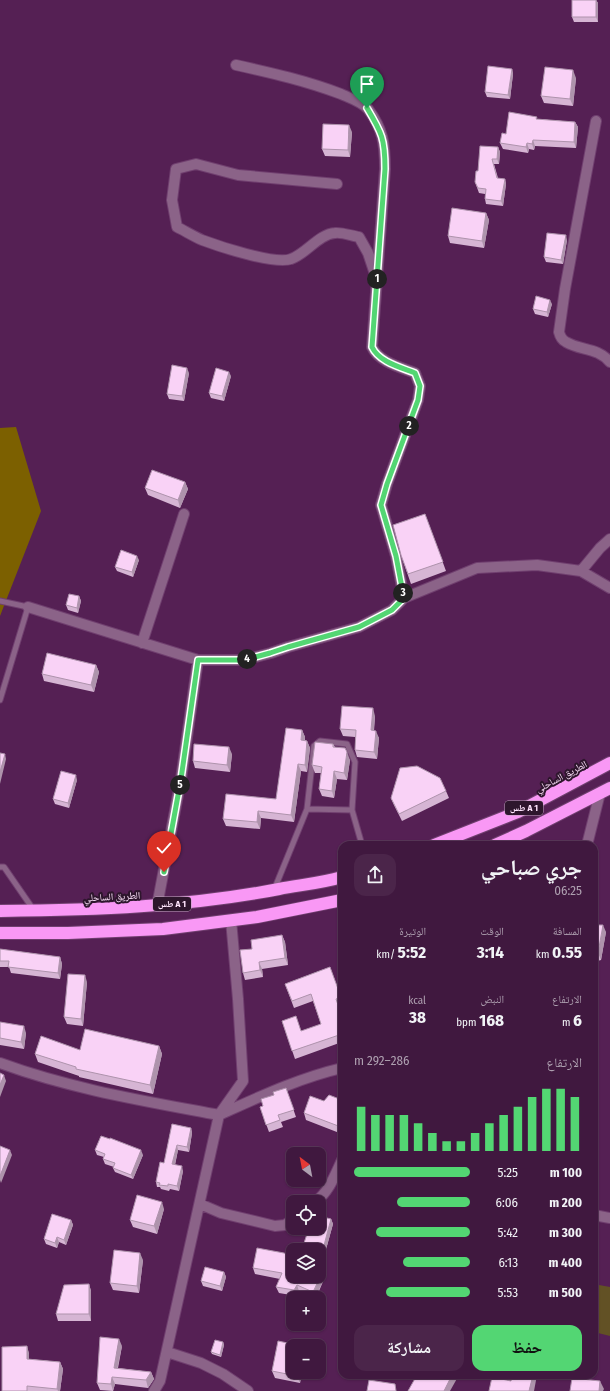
<!DOCTYPE html>
<html lang="ar">
<head>
<meta charset="utf-8">
<style>
  body { margin:0; font-family:"Fira Sans Condensed","Noto Naskh Arabic",sans-serif; background:#4b254a; color:#f1f3f6; direction:rtl; height:100vh; display:flex; flex-direction:column; font-size:15px; white-space:nowrap }
  * { box-sizing:border-box; margin:0 }
  p { font-size:13px; color:#aea0b0 }
  .icon { flex:none; width:22px; height:22px; fill:none; stroke:currentColor; stroke-width:2; stroke-linecap:round; stroke-linejoin:round }
  .map { position:relative; flex:1; overflow:hidden; direction:ltr }
  .drawer { position:absolute; left:338px; top:841px; width:260px; height:538px; display:flex; flex-direction:column; background:#40183f; border-radius:12px; box-shadow:0 1px 3px #0004,0 0 0 1px #593759; direction:rtl }
  .drawer>* { flex:none }
  .needle { width:26px; rotate:328deg }
  .fabs { position:absolute; left:286px; top:1147px; display:grid; gap:8px }
  .fabs a { display:grid; place-items:center; width:40px; height:40px; border-radius:8px; background:#40183f; box-shadow:0 1px 3px #0004,0 0 0 1px #593759; font-size:20px }
  .pin { position:absolute; display:grid; place-items:center; width:34px; height:34px; color:#fff; margin:-41px -17px; border-radius:50% 50% 50% 0; rotate:-45deg; box-shadow:0 0 4px #0007 }
  .pin .icon { rotate:45deg }
  .km { position:absolute; width:20px; height:20px; margin:-10px; border-radius:50%; background:#222; color:#fff; font-size:11px; line-height:20px; text-align:center }
  .round { display:grid; place-items:center; flex:none; width:42px; height:42px; border-radius:12px; background:#4b254a }
  .head { display:flex; align-items:center; justify-content:space-between; height:68px; padding:0 16px }
  h1 { font-size:22px; font-weight:700; line-height:30px }
  .stats { display:grid; grid-template-columns:repeat(3,1fr); gap:6px; height:68px; padding:4px 16px }
  .stats div { display:grid; align-content:center }
  .stats b { font-size:17px; font-weight:700 }
  .stats small { font-size:11px; font-weight:400 }
  .stats p { font-size:11px }
  .chart { height:112px; padding:8px 16px }
  .chart p { display:flex; justify-content:space-between }
  .chart svg { width:100%; height:72px; margin-top:4px; stroke:#53d673; stroke-width:6 }
  .primary-button { display:flex; gap:8px; margin-top:auto; padding:8px 16px }
  .primary-button a { flex:1; height:46px; border-radius:12px; background:#53d673; color:#111; font-size:16px; font-weight:700; line-height:46px; text-align:center }
  .primary-button a+a { background:#4b254a; color:#f1f3f6 }
  ul { padding:0 16px; list-style:none; font-size:13px }
  li { display:grid; grid-template-columns:64px 48px 1fr; align-items:center; height:30px }
  li i { height:10px; border-radius:5px; background:#53d673 }
  .map>svg:first-child { display:block }
  .green { fill:#625125 }
  .forest { fill:#7c6000 }
  .lines { fill:none; stroke-linecap:round; stroke-linejoin:round }
  .lane-casing { stroke:#703f6f; stroke-width:7 }
  .street-casing { stroke:#703f6f; stroke-width:12 }
  .highway-casing { stroke:#703f6f; stroke-width:14 }
  .lane { stroke:#8b6388; stroke-width:5 }
  .street { stroke:#8b6388; stroke-width:10 }
  .highway { stroke:#f998f5; stroke-width:12 }
  .wall { fill:#d6b5d4 }
  .shaded-wall { fill:#ae93ac }
  .building { fill:#f9d2f6; stroke:#ae93ac }
  .route-casing { stroke:#fff; stroke-width:8 }
  .route { stroke:#53d673; stroke-width:5 }
  .labels { text-anchor:middle; stroke-width:4; stroke-linejoin:round; paint-order:stroke }
  .shield { fill:#2e162d; stroke:#c0a6be; stroke-width:1 }
  .shield-label { font-size:9px; font-weight:bold; fill:#fee4fc }
  .street-label { font-size:10px; fill:#fee4fc; stroke:#2e162d }
</style>
</head>
<body>
<div class="map">
<svg width="610" height="1391" viewBox="0 0 610 1391">
  <rect width="100%" height="100%" fill="#552054"/>
  <path class="green" d="M599 1285 610 1287V1336L594 1332V1306Z"/>
  <path class="forest" d="M16 427 41 511 0 616V428Z"/>
  <g class="lines">
    <g class="lane-casing">
      <path id="lane" d="M0 601 28 607 0 700
        M307 809 314 746 320 741 347 744 355 762 352 810
        M0 867H4L33 909
        M274 890 307 809 352 810 362 845"/>
    </g>
    <g class="street-casing">
      <path id="street" d="M236 65C272 73 307 81 341 94 350 98 362 102 368 109 383 129 385 144 385 169L372 347C379 362 400 367 415 373L420 386 418 400 387 484 381 505 396 556 404 598
        M596 121 565 289 559 332C560 336 562 340 566 342 581 351 597 347 610 362
        M337 184 238 175 196 164 176 169 172 200 177 227C185 231 193 236 202 240 218 246 275 265 291 259 306 254 319 234 335 233 342 232 352 236 359 237L368 253 375 274
        M581 571 600 548 610 539
        M28 607 198 660H244L271 653 288 647 359 627 392 610 404 598 477 568 537 565 581 571 610 588
        M142 643 184 514
        M587 845 600 793
        M157 906 181 779 198 660
        M231 920 238 999 243 1081 219 1115C259 1097 299 1078 342 1068
        M0 1063C71 1089 145 1101 219 1115L160 1381 154 1391
        M315 1202C329 1192 335 1175 342 1160
        M200 1204 221 1213 275 1226 285 1225 293 1219
        M594 1215 610 1218
        M167 1352 201 1363 223 1374 248 1391"/>
    </g>
    <g class="highway-casing">
      <path id="highway" d="M434 845 518 812 610 763
        M495 845 526 831 610 788
        M0 911C94 910 187 907 279 889 300 885 322 883 342 877
        M0 933H68L163 929 257 917 342 900"/>
    </g>
    <use href="#lane" class="lane"/>
    <use href="#street" class="street"/>
    <use href="#highway" class="highway"/>
  </g>
  <path class="wall" d="M572 0H596L598 3V22H574L572 17Z
    M512 69 513 74 510 99 487 97 485 92Z
    M576 78 573 106 544 103 541 96Z
    M538 119 575 122 578 127 576 148 535 146 534 150 529 149 528 153 503 149 500 143 506 134Z
    M352 132 350 157 325 156 322 149Z
    M498 147 500 152 499 164H494L498 178 505 179 506 184 503 206 486 204 485 199V194L479 193 475 182Z
    M486 213 489 220 484 248 450 243 448 236Z
    M567 240 563 264 546 262 544 257Z
    M552 304 548 317 535 314 533 309Z
    M189 373 184 401 169 399 167 394Z
    M231 376 224 401 211 398 209 393Z
    M185 482 188 489 180 508 148 495 145 488Z
    M425 514 446 571 411 584 401 555Z
    M139 560 133 577 117 571 115 567Z
    M79 596 81 601 78 613 68 610 66 605Z
    M96 665 99 672 94 692 44 681 42 674Z
    M375 716 374 731 379 738 377 759 357 757 355 750V737L343 736 340 729Z
    M302 730 305 737V740L307 741 310 748 307 772 301 771 294 822 261 818 260 829 226 826 223 819 276 799Z
    M333 744 335 747 350 760 347 780 337 779 334 798 322 796 319 789 321 773H315L312 765Z
    M232 754 230 772 195 768 193 761Z
    M77 780 69 808 55 804 53 799Z
    M446 791 449 798 402 821 394 805 391 798Z
    M594 925 606 932 601 960 594 962Z
    M282 935 285 942 288 965 262 969 263 977 245 980 243 973 252 949Z
    M0 949 60 957 62 964 60 979 11 973 9 967H0Z
    M330 967 342 1000V1005L338 1006 342 1017V1042L295 1059 282 1021 302 1031 321 1024 313 1001 294 1008 285 984Z
    M87 982 83 1026 67 1024 64 1017Z
    M0 1022 26 1033 24 1049 0 1045Z
    M159 1046 162 1054 153 1094 79 1077V1076L38 1062 35 1054 80 1050Z
    M286 1088 296 1117 281 1122 283 1127 269 1132 260 1107 263 1106 274 1095Z
    M342 1100V1134L306 1120 304 1113 324 1101Z
    M172 1124 191 1128 192 1133 189 1152 178 1150 175 1165 183 1171 179 1191 170 1189 169 1191 161 1189 160 1187H157L156 1182 164 1163Z
    M95 1150 143 1155 133 1179 115 1172 113 1168 114 1167 105 1164 103 1159 104 1157 97 1155Z
    M342 1178V1201H341L338 1193Z
    M164 1209 157 1234 133 1227 130 1220Z
    M331 1219 333 1224 325 1253 319 1252V1250H313L306 1248 304 1243Z
    M71 1220 73 1225 66 1245 59 1242 57 1248 46 1244 44 1239Z
    M143 1260 139 1293 113 1290 110 1283Z
    M253 1268 325 1277 316 1298H314L299 1291 297 1296 279 1293 276 1287 280 1279 255 1274Z
    M224 1272 226 1277 222 1291 203 1286 201 1281Z
    M89 1284 91 1291V1321H58L56 1314Z
    M223 1342 224 1345 221 1357 212 1354 211 1352Z
    M27 1346 29 1354V1359L60 1362 63 1369 60 1391H2Z
    M122 1346 118 1368 151 1372 154 1379 148 1388 115 1384 113 1391 100 1390 97 1383Z
    M272 1371 302 1372 300 1383 275 1378Z"/>
  <path class="shaded-wall" d="M596 0 598 3V22L596 17Z
    M512 69 513 74 510 99 508 95Z
    M573 70 576 78 573 106 570 99Z
    M575 122 578 127 576 148 574 142Z
    M349 125 352 132 350 157 348 150Z
    M533 140 535 146 534 150 532 144Z
    M527 143 529 149 528 153 526 147Z
    M498 147 500 152 499 164 497 159Z
    M505 179 506 184 503 206 501 201Z
    M486 213 489 220 484 248 482 241Z
    M566 235 567 240 563 264 561 260Z
    M550 300 552 304 548 317 547 312Z
    M187 368 189 373 184 401 182 396Z
    M229 372 231 376 224 401 222 396Z
    M185 482 188 489 180 508 178 500Z
    M137 556 139 560 133 577 132 572Z
    M79 596 81 601 78 613 77 608Z
    M96 665 99 672 94 692 91 685Z
    M373 708 375 716 373 738 371 730Z
    M302 730 305 737 304 747 301 740Z
    M376 731 379 738 377 759 374 752Z
    M307 741 310 748 307 772 305 765Z
    M229 747 232 754 230 772 227 765Z
    M347 752 350 760 347 780 344 773Z
    M5 754 6 759 0 784V772Z
    M298 764 301 771 294 822 291 815Z
    M334 771 337 779 334 798 332 791Z
    M76 775 77 780 69 808 68 803Z
    M258 811 261 818 260 829 257 822Z
    M603 925 606 932 601 960 598 953Z
    M282 935 285 942 288 965 285 958Z
    M60 957 62 964 60 979 58 973Z
    M259 962 262 969 263 977 260 970Z
    M85 975 87 982 83 1026 81 1019Z
    M24 1026 26 1033 24 1049 21 1042Z
    M159 1046 162 1054 153 1094 150 1085Z
    M4 1075 6 1081 0 1097V1085Z
    M594 1094 596 1098 594 1105Z
    M191 1128 192 1133 189 1152 187 1147Z
    M177 1145 178 1150 174 1169 172 1164Z
    M10 1150 12 1155 1 1183 0 1180V1176Z
    M141 1150 143 1155 133 1179 131 1175Z
    M182 1166 183 1171 179 1191 177 1186Z
    M162 1202 164 1209 157 1234 154 1226Z
    M331 1219 333 1224 325 1253 323 1249Z
    M71 1220 73 1225 66 1245 64 1240Z
    M57 1237 59 1242 57 1248 55 1243Z
    M140 1253 143 1260 139 1293 137 1286Z
    M323 1271 325 1277 315 1298 313 1292Z
    M224 1272 226 1277 222 1291 220 1286Z
    M89 1284 91 1291V1321L89 1314Z
    M297 1285 299 1291 297 1296 294 1290Z
    M119 1339 122 1346 116 1375 114 1368Z
    M223 1342 224 1345 221 1357 220 1355Z
    M27 1346 29 1354V1366L27 1359Z
    M60 1362 63 1369 60 1391H58L57 1389Z
    M151 1372 154 1379 148 1388 146 1380Z
    M298 1372H302L300 1383 297 1376Z
    M452 1375H459L450 1391H444Z
    M533 1375H537L534 1391H529Z
    M112 1377 115 1384 113 1391 111 1384Z
    M600 1381 604 1389 603 1391H599Z"/>
  <path class="building" d="M572 0H596V17H572Z
    M488 66 512 69 508 95 485 92Z
    M545 67 573 70 570 99 541 96Z
    M509 112 537 117 536 119 575 122 574 142 533 140 532 144 527 143 526 147 500 143 502 133 506 134Z
    M323 124 349 125 348 150 322 149Z
    M480 146 498 147 497 159H492L497 178 505 179 501 201 485 199 486 189 478 188 475 182 476 171H478Z
    M452 208 486 213 482 241 448 236Z
    M547 233 566 235 561 260 544 257Z
    M536 296 550 300 547 312 533 309Z
    M172 365 187 368 182 396 167 394Z
    M216 368 229 372 222 396 209 393Z
    M152 470 185 482 178 500 145 488Z
    M425 514 443 562 408 574 401 555 393 525Z
    M121 550 137 556 132 572 115 567Z
    M69 594 79 596 77 608 66 605Z
    M47 653 96 665 91 685 42 674Z
    M342 706 373 708 371 730 376 731 374 752 355 750 356 730 340 729Z
    M286 728 302 730 301 740 307 741 305 765 298 764 291 815 258 811 257 822 223 819 226 794 276 799Z
    M315 742 333 744V747L345 748 347 752 344 773 334 771 332 791 319 789 322 767 312 765Z
    M194 744 229 747 227 765 193 761Z
    M0 753 5 754 0 772Z
    M417 766 440 778 446 791 399 814 391 798 400 768Z
    M61 771 76 775 68 803 53 799Z
    M594 925H603L598 953 594 954Z
    M282 935 285 958 259 962 260 970 243 973 240 950 252 949 251 940Z
    M0 949 60 957 58 973 8 967 9 961H0Z
    M330 967 341 997 336 999 342 1017V1034L292 1051 282 1021 296 1016 301 1031 321 1024 311 994 292 1001 285 984Z
    M68 974 85 975 81 1019 64 1017Z
    M0 1022 24 1026 21 1042 0 1038Z
    M85 1029 159 1046 150 1085 76 1069V1067L35 1054 41 1036 80 1050Z
    M0 1073 4 1075 0 1085Z
    M286 1088 294 1110 278 1115 280 1120 266 1125 260 1107 263 1106 261 1099 274 1095 273 1092Z
    M329 1095 342 1100V1124L341 1127 304 1113 310 1096 324 1101Z
    M172 1124 191 1128 187 1147 177 1145 172 1164 182 1166 177 1186 168 1184V1186L159 1185 160 1183 156 1182 160 1162 164 1163Z
    M101 1136 110 1139V1138L141 1150 131 1175 113 1168 115 1163 103 1159 105 1154 95 1150Z
    M0 1146 10 1150 0 1176Z
    M342 1178V1194L338 1193Z
    M137 1195 162 1202 154 1226 130 1220Z
    M52 1214 71 1220 64 1240 57 1237 55 1243 44 1239Z
    M319 1216 331 1219 323 1249 304 1243 309 1228H319Z
    M257 1248 284 1253 293 1257V1276H319V1269L323 1271 313 1292 297 1285 294 1290 276 1287 282 1273 253 1268Z
    M114 1250 140 1253 137 1286 110 1283Z
    M205 1267 224 1272 220 1286 201 1281Z
    M89 1284V1314H56L64 1285Z
    M100 1337 119 1339 114 1368 151 1372 146 1380 112 1377 111 1384 97 1383Z
    M215 1340 223 1342 220 1355 211 1352Z
    M278 1341 302 1346H293V1372H298L297 1376 272 1371Z
    M27 1346V1359L60 1362 57 1389 27 1386V1391H2V1347Z
    M417 1375H452L444 1391H408Z
    M512 1375H533L529 1391H489L492 1377 511 1381Z
    M572 1378 600 1381 599 1391H570Z
    M369 1380 395 1384 396 1391H367Z"/>
  <g class="lines">
    <g class="route-casing">
      <path id="route" d="M164 872 181 779 198 660H244L270 653 288 647 359 627 392 610 404 598 396 556 381 505 387 484 418 400 420 386 415 373C400 367 379 362 372 347L385 169C385 139 382 133 367 108"/>
    </g>
    <use href="#route" class="route"/>
  </g>
  <g class="labels">
    <g class="shield">
      <rect x="505" y="801" width="38" height="14" rx="3"/>
      <rect x="153" y="897" width="38" height="14" rx="3"/>
    </g>
    <g class="shield-label">
      <text x="524" y="811">طس A 1</text>
      <text x="172" y="907">طس A 1</text>
    </g>
    <g class="street-label">
      <text transform="translate(561 776) rotate(-28)" y="4">الطريق الساحلي</text>
      <text transform="translate(112 896) rotate(-3)" y="4">الطريق الساحلي</text>
    </g>
  </g>
</svg>
<div class="fabs">
<a><svg class="needle" viewBox="-14 -14 28 28"><path d="M0-13l5 13h-10z" fill="#e53935"/><path d="M0 13l5-13h-10z" fill="#aea0b0"/></svg></a>
<a><svg class="icon" aria-label="locate" viewBox="0 0 24 24"><circle cx="12" cy="12" r="6"/><path d="M12 2v4M12 18v4M2 12h4M18 12h4"/></svg></a>
<a><svg class="icon" aria-label="layers" viewBox="0 0 24 24"><path d="M12 4l9 5-9 5-9-5zM3 14l9 5 9-5"/></svg></a>
<a>+</a>
<a>−</a>
</div>
<div class="pin" style="left:367px;top:108px;background:#1e9e55"><svg class="icon" aria-label="arrive" viewBox="0 0 24 24"><path d="M6 21V4h12l-3 4 3 4H6"/></svg></div>
<div class="pin" style="left:164px;top:872px;background:#d93025"><svg class="icon" aria-label="check" viewBox="0 0 24 24"><path d="M5 12l5 5 9-10"/></svg></div>
<b class="km" style="left:377px;top:279px">1</b>
<b class="km" style="left:409px;top:426px">2</b>
<b class="km" style="left:403px;top:593px">3</b>
<b class="km" style="left:247px;top:659px">4</b>
<b class="km" style="left:180px;top:785px">5</b>
<section class="drawer">
<div class="head"><div><h1>جري صباحي</h1><p>06:25</p></div><a class="round"><svg class="icon" aria-label="share" viewBox="0 0 24 24"><path d="M12 15V3M7 8l5-5 5 5M5 13v7h14v-7"/></svg></a></div>
<div class="stats">
<div><p>المسافة</p><b>0.55<small> km</small></b></div>
<div><p>الوقت</p><b>3:14</b></div>
<div><p>الوتيرة</p><b>5:52<small> /km</small></b></div>
</div>
<div class="stats">
<div><p>الارتفاع</p><b>6<small> m</small></b></div>
<div><p>النبض</p><b>168<small> bpm</small></b></div>
<div><p>kcal</p><b>38</b></div>
</div>
<div class="chart"><p><span>الارتفاع</span>286–292 m</p>
<svg viewBox="0 0 160 44" preserveAspectRatio="none"><path d="M5 44V17M15 44V22M25 44V22M35 44V22M45 44V27M55 44V33M65 44V38M75 44V38M85 44V33M95 44V27M105 44V22M115 44V17M125 44V11M135 44V6M145 44V6M155 44V11"/></svg>
</div>
<ul>
<li><b>100 m</b>5:25<i style="width:100%"></i></li>
<li><b>200 m</b>6:06<i style="width:63%"></i></li>
<li><b>300 m</b>5:42<i style="width:81%"></i></li>
<li><b>400 m</b>6:13<i style="width:58%"></i></li>
<li><b>500 m</b>5:53<i style="width:72%"></i></li>
</ul>
<div class="primary-button"><a>حفظ</a><a>مشاركة</a></div>
</section>
</div>
</body>
</html>
